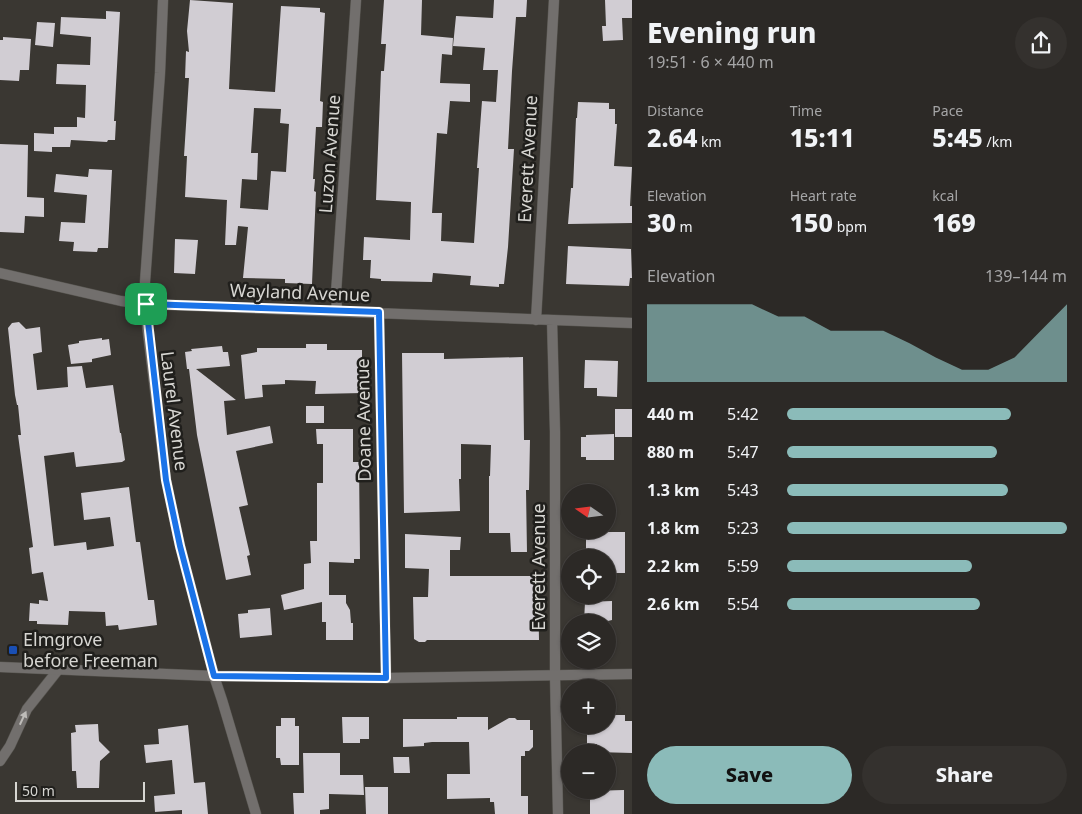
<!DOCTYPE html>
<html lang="en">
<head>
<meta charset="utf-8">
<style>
  body { margin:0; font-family:"Noto Sans",sans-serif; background:#34312e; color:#f1f3f6; height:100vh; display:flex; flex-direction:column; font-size:19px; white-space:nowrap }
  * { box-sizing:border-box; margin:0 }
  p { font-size:16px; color:#a6a6a7 }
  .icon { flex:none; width:28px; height:28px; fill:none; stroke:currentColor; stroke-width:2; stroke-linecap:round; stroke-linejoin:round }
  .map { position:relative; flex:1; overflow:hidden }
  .details { display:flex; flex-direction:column; background:#2c2926; width:450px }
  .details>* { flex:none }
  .needle { width:32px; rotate:284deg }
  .fabs { position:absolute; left:561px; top:484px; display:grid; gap:10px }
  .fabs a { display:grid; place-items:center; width:55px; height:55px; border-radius:50%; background:#2c2926; box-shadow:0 1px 4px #0004,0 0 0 1px #484543; font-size:25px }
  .scale { position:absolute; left:15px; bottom:12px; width:130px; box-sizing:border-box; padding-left:5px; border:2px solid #d7d6d2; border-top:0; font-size:14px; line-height:18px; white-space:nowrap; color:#d7d6d2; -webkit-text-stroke:4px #201f1c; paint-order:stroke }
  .pin { position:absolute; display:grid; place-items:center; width:42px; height:42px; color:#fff; margin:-21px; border-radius:10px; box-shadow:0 2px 8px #0006 }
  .round { display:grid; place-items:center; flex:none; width:52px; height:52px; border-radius:26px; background:#34312e }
  .head { display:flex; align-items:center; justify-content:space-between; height:85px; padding:0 15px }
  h1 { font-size:28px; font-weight:800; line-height:38px }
  .metrics { display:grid; grid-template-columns:repeat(3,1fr); gap:8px; height:85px; padding:5px 15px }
  .metrics div { display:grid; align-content:center }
  .metrics b { font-size:25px; font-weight:800 }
  .metrics small { font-size:14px; font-weight:400 }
  .metrics p { font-size:14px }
  .chart { height:140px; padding:10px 15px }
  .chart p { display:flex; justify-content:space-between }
  .chart svg { width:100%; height:90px; margin-top:5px; fill:#8bbbb9; opacity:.7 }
  .primary-button { display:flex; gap:10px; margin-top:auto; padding:10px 15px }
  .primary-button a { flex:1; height:58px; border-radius:30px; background:#8bbbb9; color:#111; font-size:20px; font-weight:800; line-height:58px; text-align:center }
  .primary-button a+a { background:#34312e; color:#f1f3f6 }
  ul { padding:0 15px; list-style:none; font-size:16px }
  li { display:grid; grid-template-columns:80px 60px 1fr; align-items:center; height:38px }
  li i { height:12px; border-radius:6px; background:#8bbbb9 }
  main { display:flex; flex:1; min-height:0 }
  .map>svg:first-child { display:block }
  .building { fill:#d1cdd3; fill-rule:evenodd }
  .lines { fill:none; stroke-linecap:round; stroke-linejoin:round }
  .minor-casing { stroke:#56544f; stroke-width:11 }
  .tertiary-casing { stroke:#56544f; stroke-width:11 }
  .minor { stroke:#726f6d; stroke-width:10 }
  .tertiary { stroke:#726f6d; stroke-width:10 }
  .oneway { fill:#bebcb9 }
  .route-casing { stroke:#fff; stroke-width:10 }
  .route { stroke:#1a73e8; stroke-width:6 }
  .transit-dot { fill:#1a4fb4; stroke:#201f1c; stroke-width:2 }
  .labels { text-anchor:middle; stroke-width:5; stroke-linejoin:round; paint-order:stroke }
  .street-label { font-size:18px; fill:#d7d6d2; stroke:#201f1c }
  .poi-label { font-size:18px; fill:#d7d6d2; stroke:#201f1c; text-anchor:start }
</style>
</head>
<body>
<main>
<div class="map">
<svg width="632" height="814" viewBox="0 0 632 814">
  <rect width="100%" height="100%" fill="#3a3732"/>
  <path class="building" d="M190 0 233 3 229 89 275 92 281 6 320 8V12L325 13 320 101 323 102 322 127H316L313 179H315L314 191 316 192 312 284 285 283V279L243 278 248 227 238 226 236 245H225L227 200 185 197 187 156H184L189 78H185L186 51 189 52 187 31ZM254 108 281 109 280 123 289 124 286 172 271 171 268 210 240 208 242 179 257 180 258 153H251Z
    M384 0H422L421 35 453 38 452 55 442 54 440 83 470 84V102L450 101 447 134 437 133 432 213H442L441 241 474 243 479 168H477L482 101 496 102 498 70H483L485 48 453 46 456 16 493 18 494 0H527L526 17H516L512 71 508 149H514L508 247 504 284H499V287L470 285 471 276 433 273 432 282 381 281V279L370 278 371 260H363L364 237 410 240 411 202 376 200 381 71H384L386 44H381Z
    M605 0H632V18H622L623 40 603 41 602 26H606Z
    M106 11 120 12 114 121H116L115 140H108L107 142 71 140 70 147H52V152L34 151V133L54 134V127H77V117L85 118 86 85 56 84 57 64 90 65 91 37 60 34 61 17 106 19Z
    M37 22 55 23 53 47 35 45Z
    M3 37 31 39 29 70H20L19 81 0 80V40H3Z
    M578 102 609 103V109H615V124H617L614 166 632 167 630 206H632V223L568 224 571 188H573L576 118H577Z
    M0 144 28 145 27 197 44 198V217L25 216 24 233 0 232Z
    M89 169 112 170 108 248H98L97 252 73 251 74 242 59 241 61 222 85 223 87 195 54 192 56 174 88 177Z
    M175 239 198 240 195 274 174 273Z
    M568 246 631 249 632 278H630L629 286 566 284Z
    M19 322 26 329 40 327 42 352 33 354 37 390 68 387 67 367 82 366 86 388 113 385 120 433H121L125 460 122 462 76 467 74 452 44 456 54 546 86 542 87 550 114 546 110 517 84 520 81 493 129 487 136 542H140L148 600H154L157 625 119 630 118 625 106 626 105 612 69 611 68 625 37 624V621H29L30 603 39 604V600L48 601 43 572 32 574 29 548 33 547 18 435H21L18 405H17L15 395 8 328 12 323Z
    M102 338V340L109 339 111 355 92 359V362L71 364 68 345 79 343V341Z
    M306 344H327V350H362V363H364L363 393 315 394 316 381 285 380V384L262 385 263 397 245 399 241 355 257 352V348H306Z
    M222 346 223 352H228L230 366 196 369 236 400 224 401 227 435 270 426 273 443 236 451 248 505 239 507 250 555 247 556 251 575 226 580 197 435 189 369H187L185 352 192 351 191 349Z
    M402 353H444V359L523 357 524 440H530L529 490H526L527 552H511L510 533H489V476H490L491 445 461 444V479H459L460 511 404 513Z
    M585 360 618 361 617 397 597 396V388H584Z
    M306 406H324V423H306Z
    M615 409H632V437H615Z
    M316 429H353V462H359L360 559H354V563L329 562V595H346V603L350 610 351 623H353V640H326V622H322V602L284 610 281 595 304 589V564L311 563 310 541H317V483H323V444H317Z
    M614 434V460H586V457H581V437H586V435Z
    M586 532H625V573H608V558H586Z
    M405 534 461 537 460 550H450V576H534V584H538L539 640H427L425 642H419L414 639 413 597H428L429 569 405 568Z
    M612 601V620L608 621V622H584L585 602Z
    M270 608 272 635 240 638 238 614 248 613V610Z
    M608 715H625V721H632V753L596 752 597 744H587V725H608Z
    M342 717H369V739H360V743H343Z
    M457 717H488V730L509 718H515L517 720H530V730H533V747L529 751H525V756H521V796H528V814H495L494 802H490V798L447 799V774H470L469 742H432L424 743V746L403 747V719H457Z
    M281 718H295V726H299V765H281L280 758H276V726H281Z
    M98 724 99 741 110 752 100 761 99 788H77L76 771H72L71 733 76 732 75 725Z
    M188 725 194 783 205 782 208 814H182V810L155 812 154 796 175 794 172 760 146 763 144 745 159 744 158 729Z
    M303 753H340V775H363L364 795 329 794V809L320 810V814H294L293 793H304Z
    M393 757H409L410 773H394Z
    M365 787H388V814H366Z
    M624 790V814H590V791Z"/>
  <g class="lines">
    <g class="minor-casing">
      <path id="minor" d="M163 0 160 73 145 282 147 325 166 480 180 546 214 676 222 700 256 814
        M0 273 121 301 146 304 632 323
        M337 311 336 293 356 0
        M379 312 386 678
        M536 320 554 0
        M552 320 555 432V676L558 814
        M0 761 10 746 27 709 58 670"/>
    </g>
    <g class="tertiary-casing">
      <path id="tertiary" d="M0 667 214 676 386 678 632 674"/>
    </g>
    <use href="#minor" class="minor"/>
    <use href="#tertiary" class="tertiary"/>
  </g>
  <defs><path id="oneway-solid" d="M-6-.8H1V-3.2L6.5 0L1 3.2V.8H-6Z" transform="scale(1.25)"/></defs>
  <use class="oneway" href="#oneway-solid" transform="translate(23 718) rotate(-65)"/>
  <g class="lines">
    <g class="route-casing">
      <path id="route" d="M146 304 379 312 386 678 214 676 180 546 166 480Z"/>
    </g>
    <use href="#route" class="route"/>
  </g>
  <rect class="transit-dot" x="8" y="645" width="10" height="10" rx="2.5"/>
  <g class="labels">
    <g class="street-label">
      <text transform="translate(330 154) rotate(-86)" y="6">Luzon Avenue</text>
      <text transform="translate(528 159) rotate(-87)" y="6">Everett Avenue</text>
      <text transform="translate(300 293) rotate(2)" y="6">Wayland Avenue</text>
      <text transform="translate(174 411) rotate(83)" y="6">Laurel Avenue</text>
      <text transform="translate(364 420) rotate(-91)" y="6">Doane Avenue</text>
      <text transform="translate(539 567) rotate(-90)" y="6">Everett Avenue</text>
    </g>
    <g class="poi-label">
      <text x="23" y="646">Elmgrove<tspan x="23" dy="21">before Freeman</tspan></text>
    </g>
  </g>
</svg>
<div class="fabs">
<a><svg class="needle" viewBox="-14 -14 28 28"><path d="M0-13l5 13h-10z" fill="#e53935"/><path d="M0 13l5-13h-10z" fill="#a6a6a7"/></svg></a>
<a><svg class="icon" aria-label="locate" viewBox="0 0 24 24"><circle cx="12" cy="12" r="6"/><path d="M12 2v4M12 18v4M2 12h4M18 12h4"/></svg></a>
<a><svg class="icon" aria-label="layers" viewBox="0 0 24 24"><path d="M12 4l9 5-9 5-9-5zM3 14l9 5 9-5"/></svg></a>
<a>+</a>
<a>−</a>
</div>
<div class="scale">50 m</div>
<div class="pin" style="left:146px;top:304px;background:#1e9e55"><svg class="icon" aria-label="arrive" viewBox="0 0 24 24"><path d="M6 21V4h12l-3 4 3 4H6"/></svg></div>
</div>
<section class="details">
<div class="head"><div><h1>Evening run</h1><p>19:51 · 6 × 440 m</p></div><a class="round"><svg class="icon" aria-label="share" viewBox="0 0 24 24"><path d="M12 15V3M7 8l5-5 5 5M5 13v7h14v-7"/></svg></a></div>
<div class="metrics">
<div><p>Distance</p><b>2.64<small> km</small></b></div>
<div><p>Time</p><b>15:11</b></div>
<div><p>Pace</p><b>5:45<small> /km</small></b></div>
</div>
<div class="metrics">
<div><p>Elevation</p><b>30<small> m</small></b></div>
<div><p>Heart rate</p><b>150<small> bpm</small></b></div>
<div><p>kcal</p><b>169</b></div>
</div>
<div class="chart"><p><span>Elevation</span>139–144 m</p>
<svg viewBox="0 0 160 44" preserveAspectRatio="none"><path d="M0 44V6L10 6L20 6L30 6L40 6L50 12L60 12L70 19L80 19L90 19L100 25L110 32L120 38L130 38L140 32L150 19L160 6V44z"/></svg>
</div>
<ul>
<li><b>440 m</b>5:42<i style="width:80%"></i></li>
<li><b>880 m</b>5:47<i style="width:75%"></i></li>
<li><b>1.3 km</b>5:43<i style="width:79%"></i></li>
<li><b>1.8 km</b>5:23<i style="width:100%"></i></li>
<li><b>2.2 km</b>5:59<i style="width:66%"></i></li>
<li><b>2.6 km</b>5:54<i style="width:69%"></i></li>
</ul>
<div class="primary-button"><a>Save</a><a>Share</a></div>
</section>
</main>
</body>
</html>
